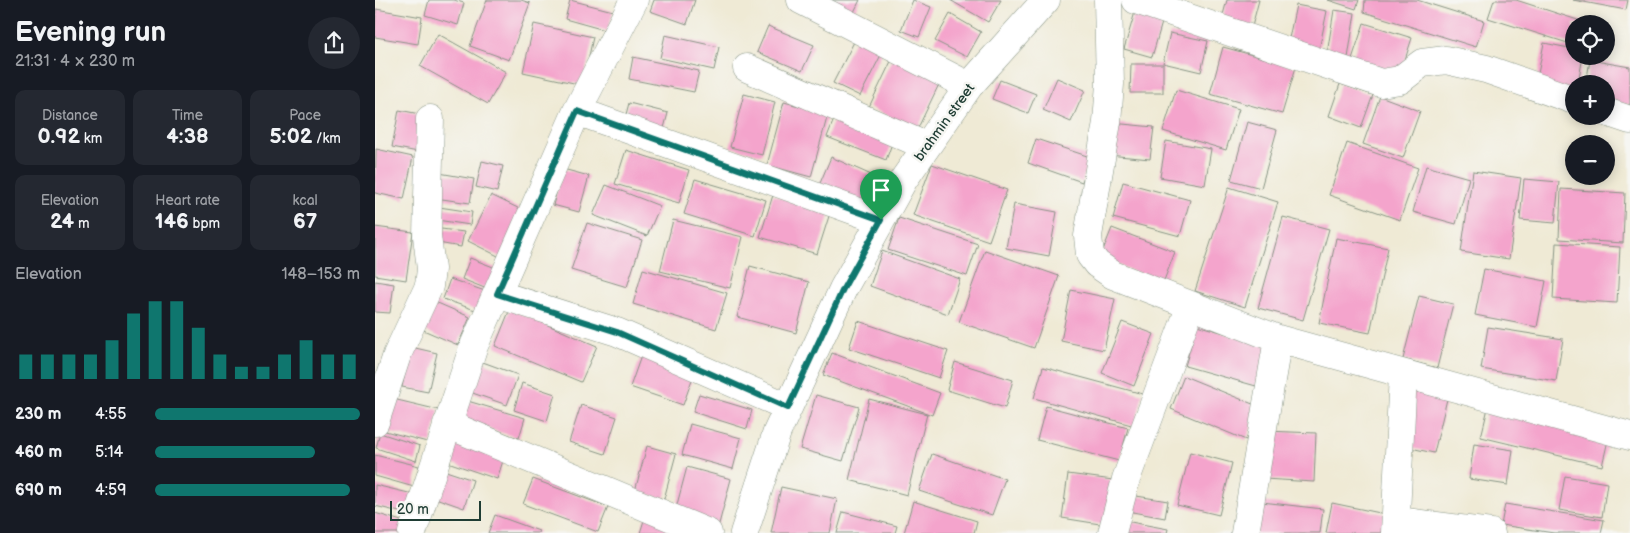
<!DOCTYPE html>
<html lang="en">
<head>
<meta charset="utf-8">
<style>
  body { margin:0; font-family:"Balsamiq Sans",sans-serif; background:#242831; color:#f1f3f6; height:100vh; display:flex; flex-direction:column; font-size:19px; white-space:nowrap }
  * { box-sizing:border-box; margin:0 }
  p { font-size:16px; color:#9ea1a6 }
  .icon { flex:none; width:28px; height:28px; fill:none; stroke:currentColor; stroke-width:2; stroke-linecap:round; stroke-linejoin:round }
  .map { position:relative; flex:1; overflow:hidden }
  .panel { display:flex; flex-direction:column; background:#171b24; width:375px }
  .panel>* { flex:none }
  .buttons { position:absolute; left:1190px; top:15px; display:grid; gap:10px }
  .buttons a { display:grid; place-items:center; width:50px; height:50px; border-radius:50%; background:#171b24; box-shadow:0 2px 12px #0003; font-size:25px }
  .scale { position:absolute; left:15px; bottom:12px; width:91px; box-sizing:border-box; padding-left:5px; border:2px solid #1f3d34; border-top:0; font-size:14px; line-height:18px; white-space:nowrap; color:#1f3d34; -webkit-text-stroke:4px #f6f6f2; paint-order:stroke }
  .pin { position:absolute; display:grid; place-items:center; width:42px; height:42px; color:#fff; margin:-51px -21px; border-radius:50% 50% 50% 0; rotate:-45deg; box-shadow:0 0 5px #0007 }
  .pin .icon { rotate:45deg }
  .round { display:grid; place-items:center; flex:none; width:52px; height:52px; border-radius:26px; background:#242831 }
  .overview { display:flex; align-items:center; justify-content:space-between; height:85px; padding:0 15px }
  h1 { font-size:28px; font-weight:700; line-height:38px }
  .figures { display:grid; grid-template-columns:repeat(3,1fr); gap:8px; height:85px; padding:5px 15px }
  .figures div { display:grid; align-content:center; border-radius:10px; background:#242831; text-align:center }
  .figures b { font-size:21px; font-weight:700 }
  .figures small { font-size:14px; font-weight:400 }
  .figures p { font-size:14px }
  .chart { height:140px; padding:10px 15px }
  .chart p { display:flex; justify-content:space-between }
  .chart svg { width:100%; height:90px; margin-top:5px; stroke:#0f766e; stroke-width:6 }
  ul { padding:0 15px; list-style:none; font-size:16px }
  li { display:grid; grid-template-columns:80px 60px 1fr; align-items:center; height:38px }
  li i { height:12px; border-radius:6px; background:#0f766e }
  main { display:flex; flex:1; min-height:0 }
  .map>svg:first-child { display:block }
  .building { fill:#f4a4cc }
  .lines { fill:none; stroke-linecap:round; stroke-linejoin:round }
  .street-casing { stroke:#879484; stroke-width:29 }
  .street { stroke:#fff; stroke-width:28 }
  .route-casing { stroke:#fff; stroke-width:10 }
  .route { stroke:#0f766e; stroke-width:6 }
  .labels { text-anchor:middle; stroke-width:5; stroke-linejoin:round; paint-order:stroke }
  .street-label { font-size:14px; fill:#1f3d34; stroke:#f6f6f2 }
</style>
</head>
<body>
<main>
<section class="panel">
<div class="overview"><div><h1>Evening run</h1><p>21:31 · 4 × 230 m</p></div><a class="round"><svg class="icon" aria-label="share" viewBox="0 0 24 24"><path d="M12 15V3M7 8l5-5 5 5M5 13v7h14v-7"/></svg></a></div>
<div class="figures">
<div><p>Distance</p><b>0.92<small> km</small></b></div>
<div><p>Time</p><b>4:38</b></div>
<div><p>Pace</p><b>5:02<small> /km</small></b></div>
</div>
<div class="figures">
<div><p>Elevation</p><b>24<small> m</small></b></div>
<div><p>Heart rate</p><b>146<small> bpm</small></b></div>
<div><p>kcal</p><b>67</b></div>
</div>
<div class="chart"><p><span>Elevation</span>148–153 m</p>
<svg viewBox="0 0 160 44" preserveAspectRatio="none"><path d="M5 44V32M15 44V32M25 44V32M35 44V32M45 44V25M55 44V12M65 44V6M75 44V6M85 44V19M95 44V32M105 44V38M115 44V38M125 44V32M135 44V25M145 44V32M155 44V32"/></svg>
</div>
<ul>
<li><b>230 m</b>4:55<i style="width:100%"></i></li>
<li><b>460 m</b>5:14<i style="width:78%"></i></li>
<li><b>690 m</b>4:59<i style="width:95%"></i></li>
</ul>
</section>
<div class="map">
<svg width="1255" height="533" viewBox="0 0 1255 533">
  <rect width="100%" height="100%" fill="#f6f6f2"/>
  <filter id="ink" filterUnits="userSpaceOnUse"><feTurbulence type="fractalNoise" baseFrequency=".02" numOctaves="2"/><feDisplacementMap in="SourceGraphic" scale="10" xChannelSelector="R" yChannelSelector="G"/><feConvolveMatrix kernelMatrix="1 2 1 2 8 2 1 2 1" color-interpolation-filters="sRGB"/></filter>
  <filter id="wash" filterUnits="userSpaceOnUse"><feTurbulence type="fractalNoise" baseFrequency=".0096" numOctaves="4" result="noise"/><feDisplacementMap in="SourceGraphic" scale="20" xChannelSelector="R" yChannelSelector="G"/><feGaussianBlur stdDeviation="1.12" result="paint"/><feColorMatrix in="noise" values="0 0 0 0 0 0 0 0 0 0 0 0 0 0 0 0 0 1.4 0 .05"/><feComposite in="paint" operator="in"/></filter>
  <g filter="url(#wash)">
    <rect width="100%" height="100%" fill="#efead5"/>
    <g id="blocks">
      <path class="building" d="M54 0H79L89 3 83 25 50 15Z
        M112 0H146L155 3 134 60 95 46Z
        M195 0 238 11 233 31 190 19Z
        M279 0H320L312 24 275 11Z
        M457 0H485L478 14 456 3Z
        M538 0 556 7 544 37 526 30Z
        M575 0H626L613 22Z
        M852 0H884L875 34 845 26Z
        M953 0H984L981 9Z
        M990 0H1042L1109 21 1101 47 989 12Z
        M1119 0H1141L1215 24H1199V45L1113 18Z
        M1198 0H1253L1251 10Z
        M921 5 952 11 943 55 912 48Z
        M1 9 47 17 43 44 0 37Z
        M959 10 980 13 973 58 952 54Z
        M760 12 788 19 777 57 749 49Z
        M575 14 606 32 592 57 560 41Z
        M989 23 1037 38 1025 75 977 59Z
        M159 24 218 37 208 85 148 72Z
        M393 26 439 45 427 71 382 52Z
        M795 33 833 41 826 72 788 63Z
        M63 34 131 72 113 104 45 66Z
        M290 35 344 47 339 70 285 58Z
        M481 38 508 51 485 96 458 83Z
        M1169 43 1199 49V56H1208L1203 84H1199V92L1161 84Z
        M848 47 921 67 907 114 835 94Z
        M519 55 567 78 542 130 494 107Z
        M258 57 324 71 319 92 254 79Z
        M1215 60 1255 67V105L1231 101V84H1211Z
        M756 64H788V93H755Z
        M682 78 710 90 696 122 668 110Z
        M625 80 661 94 653 113 617 99Z
        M965 84 998 95 986 128 954 116Z
        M801 90 864 109 851 150 788 131Z
        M369 94 400 102 387 155 355 147Z
        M1005 96 1045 111 1028 158 988 144Z
        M409 102 453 114 436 177 392 165Z
        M254 103 293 113 287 136 248 126Z
        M24 110 50 115 43 152 17 147Z
        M461 114 519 138 511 160 452 137Z
        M872 122 902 130 886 188 856 180Z
        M737 123 779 127 775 159 733 155Z
        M661 139 715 157 707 182 653 163Z
        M791 141 836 149 830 185 785 177Z
        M972 143 1043 168 1025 220 954 195Z
        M1 149 38 157 29 199 0 193Z
        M251 150 314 170 304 203 240 184Z
        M456 157 503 178 490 208 443 188Z
        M107 161 128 166 122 192 101 187Z
        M557 164 632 190 614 241 538 215Z
        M1051 166 1094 178 1081 224 1038 212Z
        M188 169 214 176 204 212 178 205Z
        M1098 171 1146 178 1134 259 1086 252Z
        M64 173 99 179 95 203 60 198Z
        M320 179 391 200 380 236 309 214Z
        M1149 179 1184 182 1180 223 1145 220Z
        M748 182 815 200 805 236 738 218Z
        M231 185 285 206 272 236 218 215Z
        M854 187 903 202 870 307 820 291Z
        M1186 189 1250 193 1248 243 1184 239Z
        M116 195 151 212 127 258 93 241Z
        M398 195 455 213 442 254 385 237Z
        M639 204 682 212 674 256 631 248Z
        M64 207 97 212 95 225 62 220Z
        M908 217 954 229 928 320 883 308Z
        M524 218 603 244 592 276 513 250Z
        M298 220 368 237 355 288 285 271Z
        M212 223 267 240 252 287 196 270Z
        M0 227 38 232 31 280 0 275Z
        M59 228 89 232 86 247 57 242Z
        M737 228 800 252 788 283 725 258Z
        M961 238 1013 248 995 333 944 323Z
        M1181 243 1245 247 1242 303 1178 299Z
        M610 250 684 276 659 348 584 322Z
        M507 251 585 279 573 314 495 286Z
        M95 258 126 270 117 291 87 279Z
        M375 266 434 282 421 333 362 317Z
        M268 269 352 293 341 329 258 304Z
        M1109 269 1171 281 1162 327 1100 315Z
        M75 279 116 293 109 313 68 299Z
        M0 281 19 284 15 313 0 312Z
        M696 290 740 299 729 350 686 341Z
        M1044 296 1078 304 1062 368 1028 359Z
        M58 301 95 317 83 345 46 329Z
        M135 309 222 346 206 382 120 346Z
        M483 321 573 351 564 378 474 348Z
        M747 322 779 334 759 386 727 373Z
        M822 325 893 346 881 386 810 366Z
        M1113 327 1188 339 1181 381 1106 369Z
        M36 347 62 353 53 392 27 387Z
        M457 353 565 393 557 415 448 375Z
        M266 356 319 374 308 405 255 387Z
        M97 358 143 375 132 405 86 389Z
        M580 362 638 380 630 408 572 390Z
        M668 367 768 394 760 426 659 398Z
        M809 376 885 407 871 440 796 409Z
        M147 383 180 394 172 421 139 410Z
        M1039 391 1072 399 1059 453 1026 446Z
        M324 394 377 410 372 429 318 412Z
        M441 395 484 407 468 461 425 449Z
        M18 399 64 410 56 443 10 431Z
        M86 399 150 418 144 438 80 419Z
        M494 399 552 414 532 495 474 480Z
        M206 405 242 417 230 454 194 442Z
        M671 406 753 428 744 461 662 440Z
        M1113 408 1234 436 1227 466 1106 437Z
        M315 424 366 438 358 469 307 455Z
        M891 431 941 433 939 482 889 479Z
        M5 433 45 446 41 461 1 448Z
        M68 438 129 458 122 479 61 458Z
        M1099 444 1138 450 1133 485 1094 479Z
        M272 446 301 454 289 499 260 491Z
        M815 452 857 463 844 515 802 505Z
        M557 454 630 479 617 515 544 491Z
        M0 455 44 466 39 487 0 476Z
        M59 467 98 480 89 508 49 494Z
        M312 467 356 479 344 524 300 512Z
        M693 474 738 480 731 525 687 518Z
        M1190 476 1232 483 1227 517 1184 510Z
        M158 479 233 507 223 532 148 504Z
        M0 485 38 494 33 514 0 506Z
        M406 487 462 499 455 533H396Z
        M755 495 793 501 790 518 752 511Z
        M538 501 602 521 599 533H529Z
        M878 501 948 509 945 533H874Z
        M957 503 1010 514 1006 533H951Z
        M1130 504 1229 520 1226 533H1179L1126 525Z
        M468 512 522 526 520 533H462Z
        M0 513 33 523 30 533H0Z
        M271 514 327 533H265Z
        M120 515 164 531 163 533H113Z
        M745 520 793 529 792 533H742Z"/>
    </g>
  </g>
  <g filter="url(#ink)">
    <use href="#blocks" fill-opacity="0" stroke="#879484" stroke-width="1"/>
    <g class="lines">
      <g class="street-casing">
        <path id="street" d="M426 0 594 86
          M733 0 735 84 732 122 713 236 715 255 722 264 738 275 903 339 1255 436
          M761 0 1006 83 1025 80 1047 63 1071 60 1111 69 1199 100
          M372 68 551 146
          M202 111 506 220
          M1231 112 1255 120
          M122 294 242 332 413 407
          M0 422 22 355 54 286 56 269 52 236 55 119
          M72 424 333 533
          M1022 521 1116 533
          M37 533 98 348 202 111 259 0
          M369 533 402 432 468 289 529 179 594 86 671 0
          M737 533 751 479 816 305
          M870 533 903 339
          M1020 533 1028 374"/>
      </g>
      <use href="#street" class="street"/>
    </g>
  </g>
  <g class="lines" filter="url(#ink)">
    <g class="route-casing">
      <path id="route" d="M202 111 506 220 468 289 413 408 242 332 122 294Z"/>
    </g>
    <use href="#route" class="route"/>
  </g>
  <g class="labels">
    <g class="street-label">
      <text transform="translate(569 122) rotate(-54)" y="5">brahmin street</text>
    </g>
  </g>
</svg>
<div class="buttons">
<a><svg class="icon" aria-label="locate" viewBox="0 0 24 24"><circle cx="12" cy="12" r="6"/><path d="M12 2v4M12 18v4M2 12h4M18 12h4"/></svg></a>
<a>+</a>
<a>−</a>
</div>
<div class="scale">20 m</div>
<div class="pin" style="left:506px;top:220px;background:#1e9e55"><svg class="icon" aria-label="arrive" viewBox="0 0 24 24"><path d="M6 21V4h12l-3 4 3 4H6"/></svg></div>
</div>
</main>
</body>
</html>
